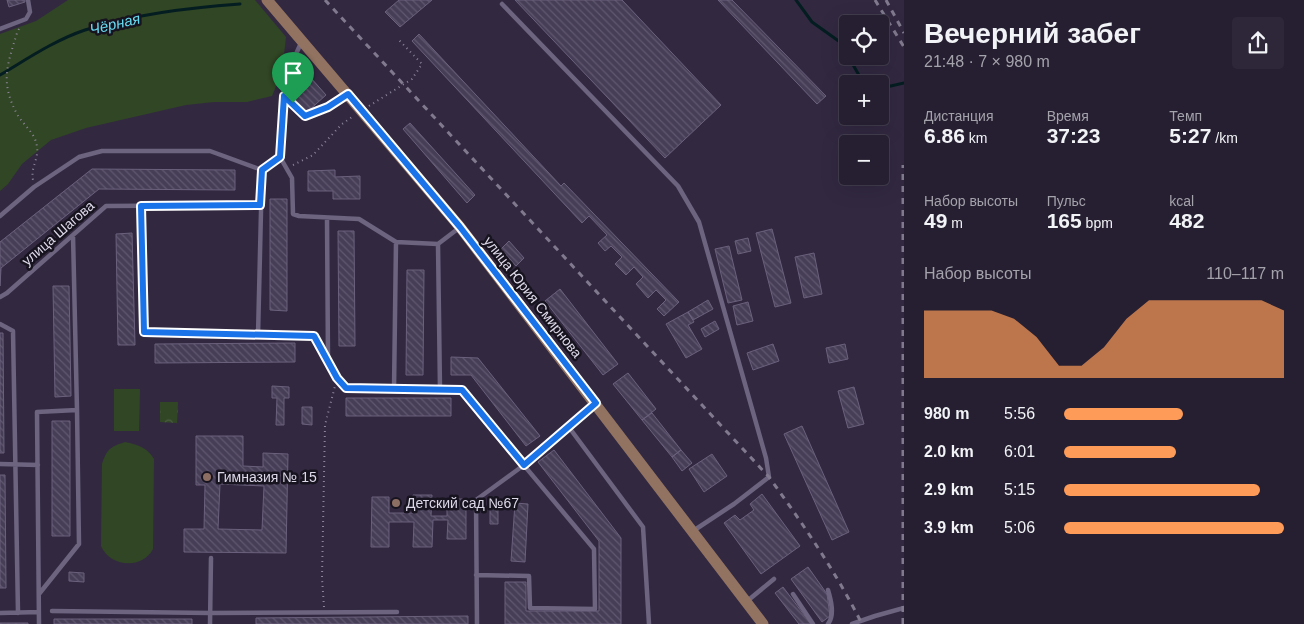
<!DOCTYPE html>
<html lang="ru">
<head>
<meta charset="utf-8">
<style>
  body { margin:0; font-family:Helvetica,sans-serif; background:#2e2739; color:#f1f3f6; height:100vh; display:flex; flex-direction:column; font-size:19px; white-space:nowrap }
  * { box-sizing:border-box; margin:0 }
  p { font-size:16px; color:#a4a2ab }
  .icon { flex:none; width:28px; height:28px; fill:none; stroke:currentColor; stroke-width:2; stroke-linecap:round; stroke-linejoin:round }
  .map { position:relative; flex:1; overflow:hidden }
  .side { display:flex; flex-direction:column; background:#261f31; width:400px }
  .side>* { flex:none }
  .controls { position:absolute; left:839px; top:15px; display:grid; gap:10px }
  .controls a { display:grid; place-items:center; width:50px; height:50px; border-radius:5px; background:#261f31; box-shadow:0 5px 20px #0002,0 0 0 1px #423d4d; font-size:25px }
  .pin { position:absolute; display:grid; place-items:center; width:42px; height:42px; color:#fff; margin:-51px -21px; border-radius:50% 50% 50% 0; rotate:-45deg; box-shadow:0 0 5px #0007 }
  .pin .icon { rotate:45deg }
  .round { display:grid; place-items:center; flex:none; width:52px; height:52px; border-radius:5px; background:#2e2739 }
  .headline { display:flex; align-items:center; justify-content:space-between; height:85px; padding:0 20px }
  h1 { font-size:28px; font-weight:700; line-height:38px }
  .stats { display:grid; grid-template-columns:repeat(3,1fr); gap:8px; height:85px; padding:5px 20px }
  .stats div { display:grid; align-content:center }
  .stats b { font-size:21px; font-weight:700 }
  .stats small { font-size:14px; font-weight:400 }
  .stats p { font-size:14px }
  .chart { height:140px; padding:10px 20px }
  .chart p { display:flex; justify-content:space-between }
  .chart svg { width:100%; height:90px; margin-top:5px; fill:#fe9b58; opacity:.7 }
  ul { padding:0 20px; list-style:none; font-size:16px }
  li { display:grid; grid-template-columns:80px 60px 1fr; align-items:center; height:38px }
  li i { height:12px; border-radius:6px; background:#fe9b58 }
  main { display:flex; flex:1; min-height:0 }
  .map>svg:first-child { display:block }
  .green { fill:#314624 }
  .park { fill:url(#park-crowns) }
  .lines { fill:none; stroke-linecap:round; stroke-linejoin:round }
  .stream { stroke:#041d21; stroke-width:3 }
  .building { fill:url(#building-back-hatch); stroke:#6b617d; fill-rule:evenodd }
  .path { stroke:#8d869a; stroke-width:2; stroke-dasharray:1 4; stroke-linecap:butt }
  .lane { stroke:#6d6480; stroke-width:4.5 }
  .secondary { stroke:#927361; stroke-width:11 }
  .rail { stroke:#817a8e; stroke-width:3; stroke-dasharray:6 6; stroke-linecap:butt }
  .route-casing { stroke:#fff; stroke-width:10 }
  .route { stroke:#1a73e8; stroke-width:6 }
  .education-dot { fill:#8d6e63; stroke:#18141f; stroke-width:2 }
  .labels { text-anchor:middle; stroke-width:5; stroke-linejoin:round; paint-order:stroke }
  .street-label { font-size:14px; fill:#ded9e9; stroke:#18141f }
  .poi-label { font-size:14px; fill:#ded9e9; stroke:#18141f; text-anchor:start }
  .water-label { font-size:15px; font-style:italic; fill:#66dcf2; stroke:#18141f }
</style>
</head>
<body>
<main>
<div class="map">
<svg width="904" height="624" viewBox="0 0 904 624">
  <defs>
    <pattern id="park-crowns" width="20" height="18" patternUnits="userSpaceOnUse" patternTransform="scale(1.25)"><rect width="20" height="18" fill="#314624"/><path d="M2 6a3 3 0 1 1 6 0M12 15a3 3 0 1 1 6 0" fill="none" stroke="#4e6044"/></pattern>
    <pattern id="building-back-hatch" width="6" height="6" patternUnits="userSpaceOnUse" patternTransform="scale(1.25)"><rect width="6" height="6" fill="#463d57"/><path d="M-1 5l2 2M0 0l6 6M5-1l2 2" fill="none" stroke="#60586f"/></pattern>
  </defs>
  <rect width="100%" height="100%" fill="#322941"/>
  <path class="green" d="M68 0H255L286 37 282 72 272 96 247 102H214L186 105 86 128 51 140 22 164 8 184 0 191V34L36 21Z
    M114 389H140L139 431H114Z
    M125 442C138 445 147 447 154 459L153 549C142 570 110 567 101 546L102 464C107 449 110 447 125 442Z"/>
  <path class="park" d="M160 402H178L177 423 160 422Z"/>
  <g class="lines">
    <path class="stream" d="M796 0 812 22 840 42 848 55
      M848 56 860 77 873 84
      M0 75C27 59 55 40 85 30 136 14 187 8 240 4
      M880 87 882 88 904 83"/>
  </g>
  <path class="building" d="M7 0H25V2L9 7Z
    M399 0H432L400 27 385 12Z
    M515 0H622L721 105 665 158Z
    M718 0H732L826 96 817 104Z
    M419 34 561 186 564 183 679 302 664 316 657 309 666 300 656 290 648 298 636 284 643 277 634 267 626 275 615 264 622 257 611 246 605 251 598 243 607 235 589 216 582 223 412 41Z
    M311 78 326 95 306 113 291 96Z
    M410 123 475 195 467 203 403 129Z
    M92 169 235 170V190L99 189 1 268 0 286V242Z
    M335 170V177L360 176V199H333V191H308V171Z
    M270 199H287V311L270 310Z
    M772 229 791 303 775 307 756 233Z
    M338 231H354L355 346H339Z
    M132 233 135 345H118L116 234Z
    M748 238 751 251 738 254 735 241Z
    M509 241 524 258 516 266 501 249Z
    M729 246 742 300 728 303 715 249Z
    M814 253 822 294 804 298 795 257Z
    M407 270H424L423 375H406Z
    M53 286H69L71 396 55 397Z
    M560 289 618 364 603 375 545 301Z
    M708 300 713 309 693 320 688 312Z
    M748 302 753 321 737 325 733 306Z
    M688 312 694 322 688 325 702 349 686 358 666 324Z
    M715 321 719 329 705 337 701 329Z
    M0 333H3L4 453H0Z
    M295 343V362L155 363V344Z
    M773 344 779 361 753 370 747 353Z
    M845 344 848 359 829 363 826 348Z
    M451 357 478 358 540 436 526 446 471 375H451Z
    M628 373 656 409 642 420 613 384Z
    M272 386 289 387V398H284V425H276L277 398H272Z
    M854 387 864 424 848 428 838 391Z
    M346 398H451V416H346Z
    M302 407H312V425L302 424Z
    M652 413 681 450 672 457 642 420Z
    M52 421H70V536H52Z
    M802 426 849 532 832 540 784 434Z
    M196 436H243V466L263 467V453L288 454 286 553 184 552V529H204L205 485H196ZM220 484 264 486 262 530 218 529Z
    M554 450 621 538V624H505V582H526V611H599V541L538 462Z
    M681 450 692 463 682 471 672 457Z
    M712 454 727 476 704 492 689 469Z
    M0 475H5L6 588H0Z
    M762 494 800 546 761 574 724 523 735 515 740 520 754 510 750 504Z
    M413 495H432L431 516H447V499H466V539H447L448 520H433L432 547H413L414 522H389V547H371L372 497H389V513H413Z
    M490 503H498V524H490Z
    M515 503 528 504 525 562 511 561Z
    M808 567 827 594 830 616 822 622 791 579Z
    M69 572 84 573V582L69 581Z
    M783 587 811 624H799L775 593Z
    M468 616V624H256V618Z
    M54 619H192V624H54Z
    M0 623H28V624H0Z"/>
  <g class="lines">
    <path class="path" d="M19 29 17 33C7 66 0 82 17 114 22 123 31 130 35 139 42 158 30 164 33 180
      M369 106 412 79 422 64 398 39
      M293 165 313 155 342 124 352 117
      M324 607 322 578 325 425 335 386"/>
    <path class="lane" d="M502 4 678 186 699 222 766 458 769 477 734 504 693 531
      M0 29 26 19 30 12 28 0
      M286 76 302 82
      M284 97 305 117 328 107 347 95
      M280 157 292 178 293 214 299 216 359 219 396 242 438 244 459 228
      M141 206 144 333 258 336 262 170 280 157 286 76 301 43
      M0 216 34 187 79 157 102 151H210L262 170
      M327 218 328 359
      M438 244 440 390
      M0 297 7 293 106 206 260 205
      M0 324 13 331 18 613
      M258 336H314L337 378 346 388 461 390 594 549 595 609 530 608 529 576 476 575
      M394 390 396 242
      M568 426 643 527 649 624
      M0 464 38 465
      M828 590C831 600 835 615 828 624
      M39 594 79 544 77 410
      M793 594 813 624
      M746 602 774 579
      M52 611 210 613 397 612
      M0 613 39 612
      M39 624 37 412 77 410 73 235
      M210 624 211 558
      M477 624 476 500 524 465 595 404
      M852 624 875 616 904 608"/>
    <path class="secondary" d="M267 0 460 227 763 624"/>
    <path class="rail" d="M325 0 769 477C803 524 836 572 862 624
      M875 0 904 47
      M886 0 904 33
      M903 624V165"/>
  </g>
  <g class="lines">
    <g class="route-casing">
      <path id="route" d="M348 94 460 227 596 403 524 465 462 390 346 388 337 378 314 336 144 332 141 206 260 205 262 170 280 157 284 96 305 116 328 107Z"/>
    </g>
    <use href="#route" class="route"/>
  </g>
  <g class="education-dot">
    <circle cx="207" cy="477" r="5"/>
    <circle cx="396" cy="503" r="5"/>
  </g>
  <g class="labels">
    <g class="street-label">
      <text transform="translate(58 233) rotate(-41)" y="5">улица Шагова</text>
      <text transform="translate(533 297) rotate(52)" y="5">улица Юрия Смирнова</text>
    </g>
    <g class="poi-label">
      <text x="217" y="482">Гимназия № 15</text>
      <text x="406" y="508">Детский сад №67</text>
    </g>
    <g class="water-label">
      <text transform="translate(115 24) rotate(-13)" y="5">Чёрная</text>
    </g>
  </g>
</svg>
<div class="controls">
<a><svg class="icon" aria-label="locate" viewBox="0 0 24 24"><circle cx="12" cy="12" r="6"/><path d="M12 2v4M12 18v4M2 12h4M18 12h4"/></svg></a>
<a>+</a>
<a>−</a>
</div>
<div class="pin" style="left:293px;top:103px;background:#1e9e55"><svg class="icon" aria-label="arrive" viewBox="0 0 24 24"><path d="M6 21V4h12l-3 4 3 4H6"/></svg></div>
</div>
<section class="side">
<div class="headline"><div><h1>Вечерний забег</h1><p>21:48 · 7 × 980 m</p></div><a class="round"><svg class="icon" aria-label="share" viewBox="0 0 24 24"><path d="M12 15V3M7 8l5-5 5 5M5 13v7h14v-7"/></svg></a></div>
<div class="stats">
<div><p>Дистанция</p><b>6.86<small> km</small></b></div>
<div><p>Время</p><b>37:23</b></div>
<div><p>Темп</p><b>5:27<small> /km</small></b></div>
</div>
<div class="stats">
<div><p>Набор высоты</p><b>49<small> m</small></b></div>
<div><p>Пульс</p><b>165<small> bpm</small></b></div>
<div><p>kcal</p><b>482</b></div>
</div>
<div class="chart"><p><span>Набор высоты</span>110–117 m</p>
<svg viewBox="0 0 160 44" preserveAspectRatio="none"><path d="M0 44V11L10 11L20 11L30 11L40 15L50 24L60 38L70 38L80 29L90 15L100 6L110 6L120 6L130 6L140 6L150 6L160 11V44z"/></svg>
</div>
<ul>
<li><b>980 m</b>5:56<i style="width:54%"></i></li>
<li><b>2.0 km</b>6:01<i style="width:51%"></i></li>
<li><b>2.9 km</b>5:15<i style="width:89%"></i></li>
<li><b>3.9 km</b>5:06<i style="width:100%"></i></li>
</ul>
</section>
</main>
</body>
</html>
